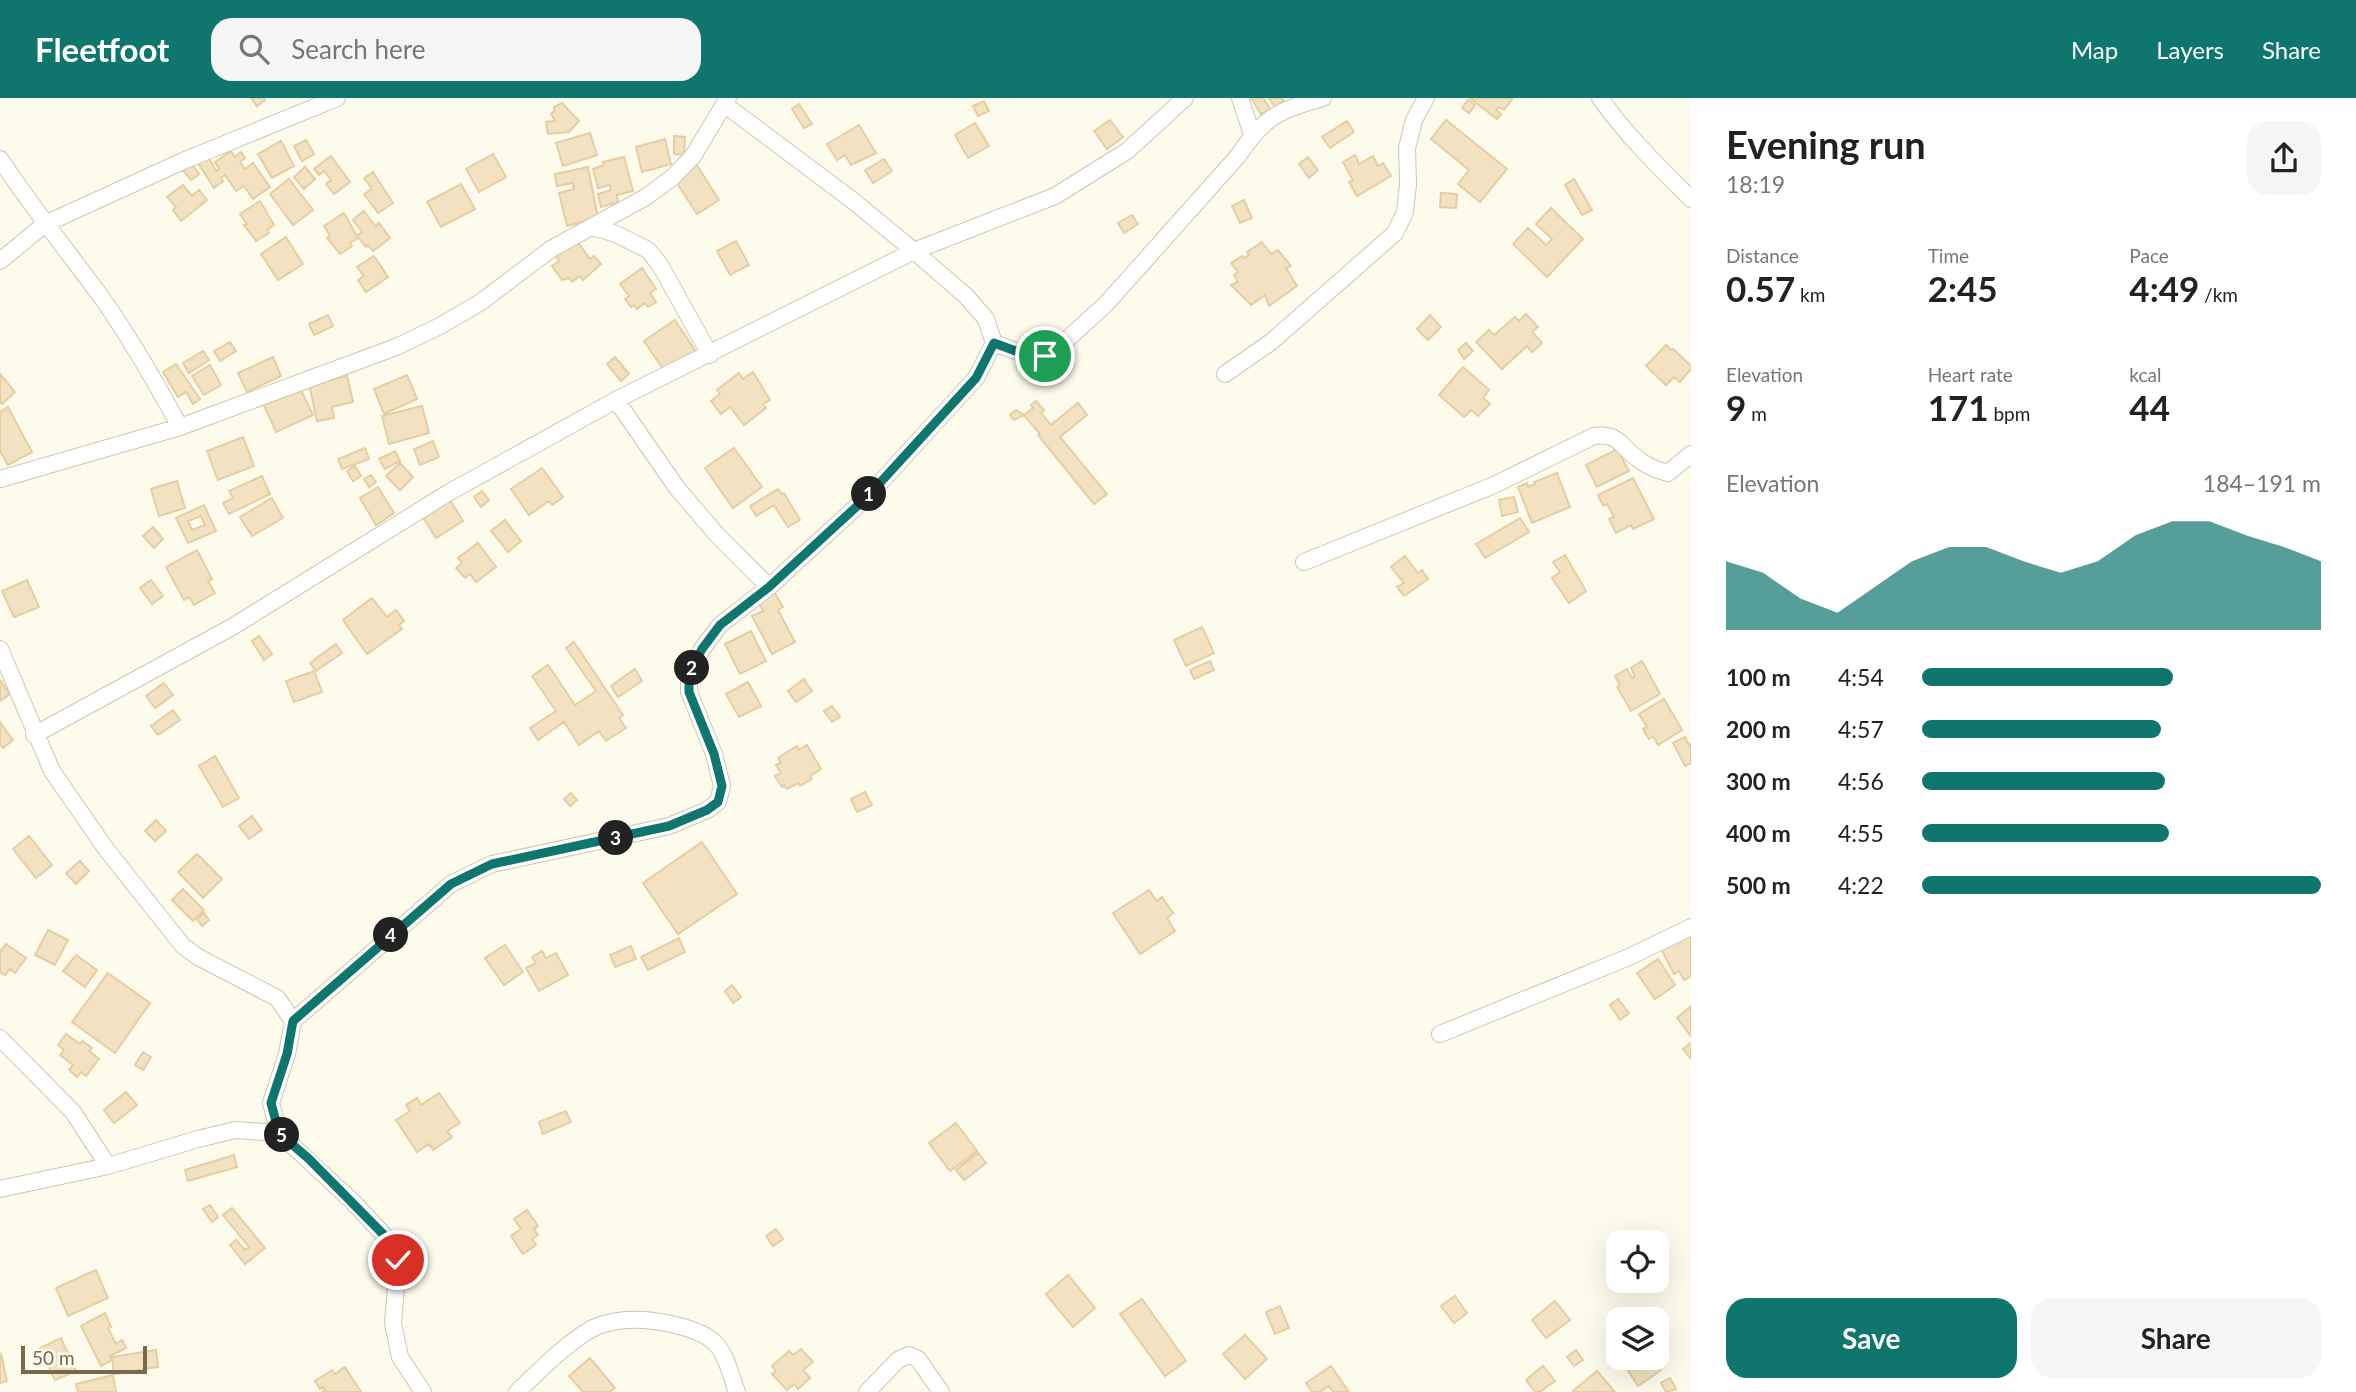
<!DOCTYPE html>
<html lang="en">
<head>
<meta charset="utf-8">
<style>
  body { margin:0; font-family:Lato,sans-serif; background:#f6f6f6; color:#222; height:100vh; display:flex; flex-direction:column; font-size:26px; white-space:nowrap }
  * { box-sizing:border-box; margin:0 }
  p { font-size:23px; color:#767676 }
  .icon { flex:none; width:38px; height:38px; fill:none; stroke:currentColor; stroke-width:2; stroke-linecap:round; stroke-linejoin:round }
  .map { position:relative; flex:1; overflow:hidden }
  .side { display:flex; flex-direction:column; background:#fff; width:665px }
  .side>* { flex:none }
  .fabs { position:absolute; left:1606px; top:1132px; display:grid; gap:14px }
  .fabs a { display:grid; place-items:center; width:63px; height:63px; border-radius:14px; background:#fff; box-shadow:0 7px 28px #0002; font-size:35px }
  .scale { position:absolute; left:21px; bottom:18px; width:126px; box-sizing:border-box; padding-left:7px; border:4px solid #79684c; border-top:0; font-size:19px; line-height:24px; white-space:nowrap; color:#79684c; -webkit-text-stroke:5px #fffdf2; paint-order:stroke }
  .pin { position:absolute; display:grid; place-items:center; width:60px; height:60px; color:#fff; margin:-30px; border:4px solid #fff; border-radius:50%; box-shadow:0 2px 7px #0007 }
  .km { position:absolute; width:35px; height:35px; margin:-18px; border-radius:50%; background:#222; color:#fff; font-size:19px; line-height:35px; text-align:center }
  .round { display:grid; place-items:center; flex:none; width:74px; height:74px; border-radius:21px; background:#f6f6f6 }
  .head { display:flex; align-items:center; justify-content:space-between; height:119px; padding:0 35px }
  h1 { font-size:38px; font-weight:700; line-height:52px }
  .stats { display:grid; grid-template-columns:repeat(3,1fr); gap:10px; height:119px; padding:7px 35px }
  .stats div { display:grid; align-content:center }
  .stats b { font-size:35px; font-weight:700 }
  .stats small { font-size:19px; font-weight:400 }
  .stats p { font-size:19px }
  .chart { height:196px; padding:14px 35px }
  .chart p { display:flex; justify-content:space-between }
  .chart svg { width:100%; height:126px; margin-top:7px; fill:#0f766e; opacity:.7 }
  .button { display:flex; gap:14px; margin-top:auto; padding:14px 35px }
  .button a { flex:1; height:80px; border-radius:21px; background:#0f766e; color:#fff; font-size:28px; font-weight:700; line-height:80px; text-align:center }
  .button a+a { background:#f6f6f6; color:#222 }
  ul { padding:0 35px; list-style:none; font-size:23px }
  li { display:grid; grid-template-columns:112px 84px 1fr; align-items:center; height:52px }
  li i { height:18px; border-radius:9px; background:#0f766e }
  header { display:flex; align-items:center; gap:42px; box-sizing:border-box; height:98px; padding:0 35px; background:#0f766e; color:#fff }
  header strong { font-size:33px }
  nav { display:flex; gap:38px; margin-inline-start:auto; font-size:24px }
  .search { width:490px; height:63px; background:#f6f6f6; display:flex; align-items:center; gap:18px; box-sizing:border-box; padding:0 24px; border-radius:21px; color:#767676; font-size:26px }
  main { display:flex; flex:1; min-height:0 }
  .map>svg:first-child { display:block }
  .building { fill:#f3e2c2; stroke:#e6cda2; stroke-width:2; fill-rule:evenodd }
  .lines { fill:none; stroke-linecap:round; stroke-linejoin:round }
  .street-casing { stroke:#d0c6af; stroke-width:18 }
  .street { stroke:#fff; stroke-width:16 }
  .route-casing { stroke:#fff; stroke-width:14 }
  .route { stroke:#0f766e; stroke-width:9 }
</style>
</head>
<body>
<header>
<strong>Fleetfoot</strong>
<div class="search"><svg class="icon" aria-label="search" viewBox="0 0 24 24"><circle cx="10" cy="10" r="6"/><path d="M15 15l6 6"/></svg>Search here</div>
<nav><a>Map</a><a>Layers</a><a>Share</a></nav>
</header>
<main>
<div class="map">
<svg width="1691" height="1294" viewBox="0 0 1691 1294">
  <rect width="100%" height="100%" fill="#fdfbeb"/>
  <path class="building" d="M251 0H264L265 2 257 8Z
    M1251 0H1263L1270 11 1261 16Z
    M1269 0H1281L1284 3 1275 9Z
    M1470 0H1513L1504 12 1499 9 1496 12 1501 16 1497 21Z
    M1468 2 1475 7 1469 15 1462 10Z
    M984 3 989 13 978 18 973 8Z
    M562 5 579 23 569 34 548 36 546 24 555 23 551 16 554 13V9Z
    M799 6 812 26 804 30 792 11Z
    M1110 22 1123 39 1107 51 1094 33Z
    M1446 22 1507 71 1480 104 1458 86 1469 72 1431 41Z
    M1347 23 1354 34 1330 50 1322 39Z
    M975 25 989 48 968 60 955 37Z
    M859 27 876 55 851 67 845 57 837 62 827 46Z
    M590 35 597 57 563 68 556 45Z
    M674 38 685 39 684 57 674 56Z
    M665 41 671 66 642 74 636 49Z
    M306 42 314 56 302 63 294 48Z
    M281 43 294 68 272 80 258 56Z
    M231 53 235 59 241 54 245 60 240 64 245 71 253 65 270 89 253 101 244 88 236 93 225 77 221 80 223 83 214 90 198 65 208 59 216 73 219 71 215 64Z
    M493 56 506 79 479 94 466 71Z
    M1355 57 1359 66 1373 58 1378 68 1383 65 1391 78 1357 98 1349 84 1353 82 1343 64Z
    M331 58 350 84 334 96 326 86 331 82 324 73 319 77 314 71Z
    M624 59 633 93 617 97 618 104 601 109 598 96 611 92 610 87 598 90 593 71 604 67 603 64Z
    M1308 59 1318 72 1309 80 1299 66Z
    M187 60 199 76 191 82 179 67Z
    M884 61 892 73 873 85 865 72Z
    M695 64 719 102 697 116 673 79Z
    M305 69 315 81 304 91 294 79Z
    M588 69 598 120 567 128 559 95 574 91 573 85 557 88 555 76Z
    M373 74 393 105 378 115 364 96 372 91 364 80Z
    M289 81 313 112 293 127 270 96Z
    M1574 81 1592 112 1582 117 1565 87Z
    M461 86 475 111 441 129 427 104Z
    M183 87 192 98 199 92 207 102 181 123 173 112 176 109 167 99Z
    M1441 95 1457 96 1456 110 1440 109Z
    M1244 102 1252 120 1240 125 1232 108Z
    M260 103 274 127 267 132 269 135 256 143 244 127 247 126 240 116Z
    M1551 110 1583 141 1547 179 1513 146 1528 130 1546 147 1552 141 1536 126Z
    M364 113 375 128 379 125 390 140 373 153 368 147 366 149 357 138 362 134 353 122Z
    M344 115 358 140 350 145 352 148 340 156 327 140 330 138 324 128Z
    M1132 117 1138 126 1124 135 1118 125Z
    M286 139 303 166 278 182 261 156Z
    M577 143 590 161 594 158 601 166 583 182 580 178 572 184 569 180 562 182 552 168 559 163 556 158Z
    M736 143 749 167 730 177 717 153Z
    M1262 144 1271 156 1278 152 1291 168 1286 170 1297 188 1269 208 1265 197 1251 207 1231 187 1238 184 1234 177 1238 174 1231 165 1242 158 1244 160 1249 157 1247 154Z
    M374 158 388 179 366 194 358 182 364 178 357 169Z
    M642 170 656 191 650 195 656 204 648 209 645 205 637 211 634 207 631 209 625 201 629 198 620 186Z
    M1526 216 1538 229 1532 234 1542 245 1532 254 1527 248 1502 271 1476 244 1489 232 1494 237 1515 219 1519 223Z
    M328 217 333 228 314 237 309 226Z
    M1430 217 1441 229 1428 242 1417 231Z
    M675 222 696 254 665 274 644 243Z
    M230 244 236 253 220 263 214 253Z
    M1466 245 1473 253 1464 261 1458 252Z
    M1666 247 1671 252 1673 251 1691 268V271L1680 284 1674 279 1666 287 1646 268Z
    M203 253 209 262 189 275 183 265Z
    M273 259 281 278 247 294 238 275Z
    M615 259 629 276 621 283 607 266Z
    M176 266 200 301 193 306 186 294 178 299 163 274Z
    M210 267 221 287 204 297 192 278Z
    M1463 269 1489 292 1483 300 1490 306 1478 318 1471 312 1464 319 1439 297Z
    M753 274 770 302 763 306 766 310 744 327 730 309 721 316 711 303 720 296 717 292 739 275 743 281Z
    M0 276 15 294 2 306 0 304Z
    M407 277 417 301 384 316 374 291Z
    M347 278 353 304 332 309 334 320 317 323 309 286Z
    M298 286 313 317 276 334 262 303Z
    M1036 303 1044 312 1041 315 1051 327 1078 305 1087 317 1060 339 1107 396 1094 406 1038 337 1040 336 1024 317 1033 310 1031 307Z
    M422 308 429 335 389 346 382 318Z
    M8 309 32 354 8 367 0 353V314Z
    M1016 312 1024 317 1014 322 1010 317Z
    M243 339 254 368 218 382 207 353Z
    M433 343 439 359 420 367 414 351Z
    M365 350 369 361 342 371 338 361Z
    M734 350 762 389 733 410 705 370Z
    M1617 351 1629 373 1597 389 1586 367Z
    M395 353 400 363 385 371 379 361Z
    M400 365 413 379 400 392 386 378Z
    M355 368 361 378 353 383 347 373Z
    M542 370 563 399 552 407 549 403 529 417 511 391Z
    M1557 375 1570 409 1532 425 1518 389 1527 385 1528 389 1535 386 1534 384Z
    M371 377 376 384 369 389 364 381Z
    M262 378 270 396 229 416 223 405 233 400 229 393Z
    M1633 380 1654 421 1633 431 1631 427 1616 435 1609 421 1614 419 1607 406 1603 408 1598 397Z
    M177 383 185 410 159 418 151 391Z
    M378 389 394 415 376 427 360 400Z
    M778 391 782 396 784 395 800 422 788 429 774 407 756 418 750 408Z
    M482 393 489 402 481 409 474 399Z
    M445 394 463 423 436 440 418 411Z
    M1514 399 1518 414 1502 418 1499 402Z
    M272 400 283 420 252 438 240 419Z
    M204 407 216 433 188 445 176 420ZM201 418 205 427 192 432 188 423Z
    M1520 420 1529 434 1485 460 1476 446Z
    M505 422 521 443 508 454 491 433Z
    M153 429 163 441 154 450 143 438Z
    M478 445 496 469 476 484 470 476 465 480 456 470 462 465 458 460Z
    M197 452 212 481 208 483 215 495 194 507 189 499 184 502 166 469Z
    M1565 457 1586 493 1569 505 1552 480 1560 474 1553 464Z
    M1405 458 1418 475 1422 472 1428 481 1404 498 1397 489 1404 485 1391 469Z
    M27 482 39 509 14 519 2 493Z
    M151 482 163 498 152 506 140 490Z
    M774 494 783 509 778 512 795 544 772 556 752 518 763 513 758 503Z
    M372 500 387 519 396 512 404 523 399 527 402 531 367 556 343 522Z
    M1202 529 1214 555 1186 568 1174 542Z
    M751 533 766 563 740 576 725 546Z
    M259 538 272 556 264 562 252 543Z
    M574 544 623 617 619 620 626 630 606 643 599 633 579 647 564 624 538 642 530 630 556 613 532 578 548 567 575 607 596 593 566 550Z
    M336 546 342 555 316 573 310 565Z
    M1210 563 1214 572 1194 581 1190 572Z
    M1642 563 1660 596 1631 613 1617 589 1620 587 1615 578 1627 571 1632 580 1635 578 1631 570Z
    M635 571 642 583 618 599 611 588Z
    M314 573 322 594 294 604 286 583Z
    M804 581 812 593 796 604 788 593Z
    M0 582 10 596 0 603Z
    M748 584 761 608 739 619 726 596Z
    M164 585 173 597 155 610 146 598Z
    M1664 601 1682 632 1658 647 1653 638 1649 641 1643 631 1647 629 1639 616Z
    M832 608 840 619 832 624 824 613Z
    M173 612 180 622 158 637 151 628Z
    M0 624 13 642 3 650 0 646Z
    M1685 639 1689 647 1691 646V665L1685 668 1673 645Z
    M807 647 821 671 810 678 812 681 800 688 798 685 787 691 784 687 782 689 775 678 781 675 776 667 781 665 778 660 797 648 799 652Z
    M215 658 239 700 223 709 199 668Z
    M865 694 872 707 857 714 851 701Z
    M571 695 577 702 570 708 564 701Z
    M252 718 262 732 249 741 239 728Z
    M156 722 166 733 155 743 145 733Z
    M29 738 52 767 36 780 13 751Z
    M702 744 737 796 678 836 643 785Z
    M197 756 222 781 203 800 178 774Z
    M80 763 89 773 76 786 66 775Z
    M183 791 204 812 193 823 172 802Z
    M1149 792 1157 803 1162 799 1173 815 1167 820 1175 833 1140 856 1113 815Z
    M204 815 209 822 202 828 197 821Z
    M48 832 68 842 55 867 35 857Z
    M1691 835V878L1684 882 1679 873 1674 876 1661 851Z
    M679 840 685 854 648 872 641 859Z
    M6 846 26 860 15 875 10 871 5 877 0 874V854Z
    M505 847 523 874 504 887 485 860Z
    M631 848 636 861 615 869 610 857Z
    M542 853 546 860 556 855 568 877 539 893 526 870 536 865 532 859Z
    M76 857 97 872 85 889 63 873Z
    M1658 861 1675 887 1655 901 1637 875Z
    M108 875 150 905 115 955 72 924Z
    M732 887 741 899 733 905 725 893Z
    M1618 901 1629 915 1620 922 1610 907Z
    M1691 908V938L1677 920Z
    M66 936 80 946 82 943 92 950 89 953 99 961 86 978 81 974 77 979 69 972 73 967 60 957 64 952 58 947Z
    M1691 945V961L1683 951Z
    M143 954 151 959 143 972 135 967Z
    M126 994 137 1007 114 1025 104 1012Z
    M439 995 460 1025 447 1033 452 1039 433 1052 429 1046 417 1054 396 1022 410 1013 406 1007 417 1000 421 1007Z
    M566 1013 571 1024 543 1036 539 1024Z
    M956 1025 977 1053 950 1073 929 1045Z
    M978 1055 986 1065 964 1082 956 1072Z
    M234 1057 237 1069 188 1083 185 1072Z
    M210 1107 218 1119 212 1124 203 1111Z
    M232 1110 265 1150 245 1166 230 1147 236 1142 245 1152 249 1149 223 1117Z
    M527 1112 538 1128 534 1131 538 1137 532 1141 536 1147 523 1156 511 1138 521 1131 514 1121Z
    M776 1131 783 1141 773 1148 766 1138Z
    M96 1172 108 1200 68 1218 56 1190Z
    M1068 1177 1095 1210 1073 1229 1046 1196Z
    M1455 1198 1467 1215 1454 1225 1441 1208Z
    M1142 1201 1186 1263 1165 1278 1120 1216Z
    M1555 1203 1570 1222 1546 1240 1532 1222Z
    M1280 1208 1289 1230 1275 1236 1266 1214Z
    M105 1215 111 1229 108 1230 116 1246 122 1242 126 1250 110 1258 112 1262 101 1268 81 1228Z
    M1245 1237 1267 1261 1245 1281 1223 1256Z
    M61 1240 76 1273 55 1282 40 1250Z
    M801 1251 813 1264 803 1272 810 1280 798 1291 794 1286 787 1292 772 1276 776 1273 772 1268 789 1253 793 1257Z
    M156 1252 158 1269 114 1276 112 1259Z
    M1576 1252 1583 1262 1574 1268 1567 1259Z
    M1 1256 7 1283 0 1285V1257Z
    M590 1260 615 1290 610 1294H583L569 1278Z
    M1632 1260H1653L1661 1272 1638 1288 1624 1266Z
    M1331 1268 1349 1294H1333L1329 1288 1320 1294H1312L1306 1285Z
    M1543 1268 1555 1283 1540 1294H1535L1526 1282Z
    M345 1269 361 1294H322L325 1292 323 1289 320 1291 315 1283 332 1272 335 1276Z
    M1597 1273 1615 1294H1573V1293Z
    M113 1277 116 1294H78L76 1286Z
    M1670 1280 1676 1291 1666 1294 1661 1285Z"/>
  <g class="lines">
    <g class="street-casing">
      <path id="street" d="M1240 0 1252 36
        M1600 0C1626 37 1659 69 1691 101
        M0 61C32 109 68 154 102 200 131 241 156 285 180 329
        M593 129 616 136 648 152 660 167 710 257
        M0 163 45 126 183 63 337 0
        M994 245 1029 258H1045L1063 245 1106 206 1238 58C1264 19 1278 12 1323 0
        M1225 276 1271 244 1395 135 1405 114 1408 86 1407 50 1414 22 1426 0
        M616 302 677 390 718 438 769 489
        M0 381 180 329 396 249 440 228 481 204 551 151 646 99 673 79 693 58 728 0
        M1304 464 1494 387 1594 338C1619 335 1619 347 1637 360 1646 368 1656 372 1668 375L1691 356
        M0 551 52 673 106 751 183 848 198 859 277 900 293 923 287 956 271 1005 279 1035
        M34 637 232 529 448 395 616 302 914 153 1055 98 1127 53 1185 0
        M293 923 451 786 492 766 669 728 707 712 718 704 722 688 714 656 689 594V576L702 551 720 527 769 489 867 399 976 280 994 245 986 221 966 198 914 153 852 102 724 6
        M1440 936 1629 859 1691 829
        M0 940 73 1014 108 1068
        M0 1091 108 1068 198 1041 235 1032 279 1035 353 1104 383 1136 398 1162 393 1225 400 1259 423 1294
        M517 1294C536 1276 577 1234 601 1227 624 1219 648 1221 671 1226 685 1229 704 1234 715 1245 727 1257 731 1279 737 1294
        M867 1294 898 1262 909 1257 918 1261 941 1294"/>
    </g>
    <use href="#street" class="street"/>
  </g>
  <g class="lines">
    <g class="route-casing">
      <path id="route" d="M398 1162 383 1136 309 1061 279 1035 271 1005 287 956 293 923 451 786 492 766 669 728 707 712 718 704 722 688 714 656 689 594V576L702 551 720 527 769 489 867 399 976 280 994 245 1029 258H1045"/>
    </g>
    <use href="#route" class="route"/>
  </g>
</svg>
<div class="fabs">
<a><svg class="icon" aria-label="locate" viewBox="0 0 24 24"><circle cx="12" cy="12" r="6"/><path d="M12 2v4M12 18v4M2 12h4M18 12h4"/></svg></a>
<a><svg class="icon" aria-label="layers" viewBox="0 0 24 24"><path d="M12 4l9 5-9 5-9-5zM3 14l9 5 9-5"/></svg></a>
</div>
<div class="scale">50 m</div>
<div class="pin" style="left:1045px;top:258px;background:#1e9e55"><svg class="icon" aria-label="arrive" viewBox="0 0 24 24"><path d="M6 21V4h12l-3 4 3 4H6"/></svg></div>
<div class="pin" style="left:398px;top:1162px;background:#d93025"><svg class="icon" aria-label="check" viewBox="0 0 24 24"><path d="M5 12l5 5 9-10"/></svg></div>
<b class="km" style="left:869px;top:396px">1</b>
<b class="km" style="left:692px;top:570px">2</b>
<b class="km" style="left:616px;top:740px">3</b>
<b class="km" style="left:391px;top:837px">4</b>
<b class="km" style="left:282px;top:1037px">5</b>
</div>
<section class="side">
<div class="head"><div><h1>Evening run</h1><p>18:19</p></div><a class="round"><svg class="icon" aria-label="share" viewBox="0 0 24 24"><path d="M12 15V3M7 8l5-5 5 5M5 13v7h14v-7"/></svg></a></div>
<div class="stats">
<div><p>Distance</p><b>0.57<small> km</small></b></div>
<div><p>Time</p><b>2:45</b></div>
<div><p>Pace</p><b>4:49<small> /km</small></b></div>
</div>
<div class="stats">
<div><p>Elevation</p><b>9<small> m</small></b></div>
<div><p>Heart rate</p><b>171<small> bpm</small></b></div>
<div><p>kcal</p><b>44</b></div>
</div>
<div class="chart"><p><span>Elevation</span>184–191 m</p>
<svg viewBox="0 0 160 44" preserveAspectRatio="none"><path d="M0 44V20L10 24L20 33L30 38L40 29L50 20L60 15L70 15L80 20L90 24L100 20L110 11L120 6L130 6L140 11L150 15L160 20V44z"/></svg>
</div>
<ul>
<li><b>100 m</b>4:54<i style="width:63%"></i></li>
<li><b>200 m</b>4:57<i style="width:60%"></i></li>
<li><b>300 m</b>4:56<i style="width:61%"></i></li>
<li><b>400 m</b>4:55<i style="width:62%"></i></li>
<li><b>500 m</b>4:22<i style="width:100%"></i></li>
</ul>
<div class="button"><a>Save</a><a>Share</a></div>
</section>
</main>
</body>
</html>
